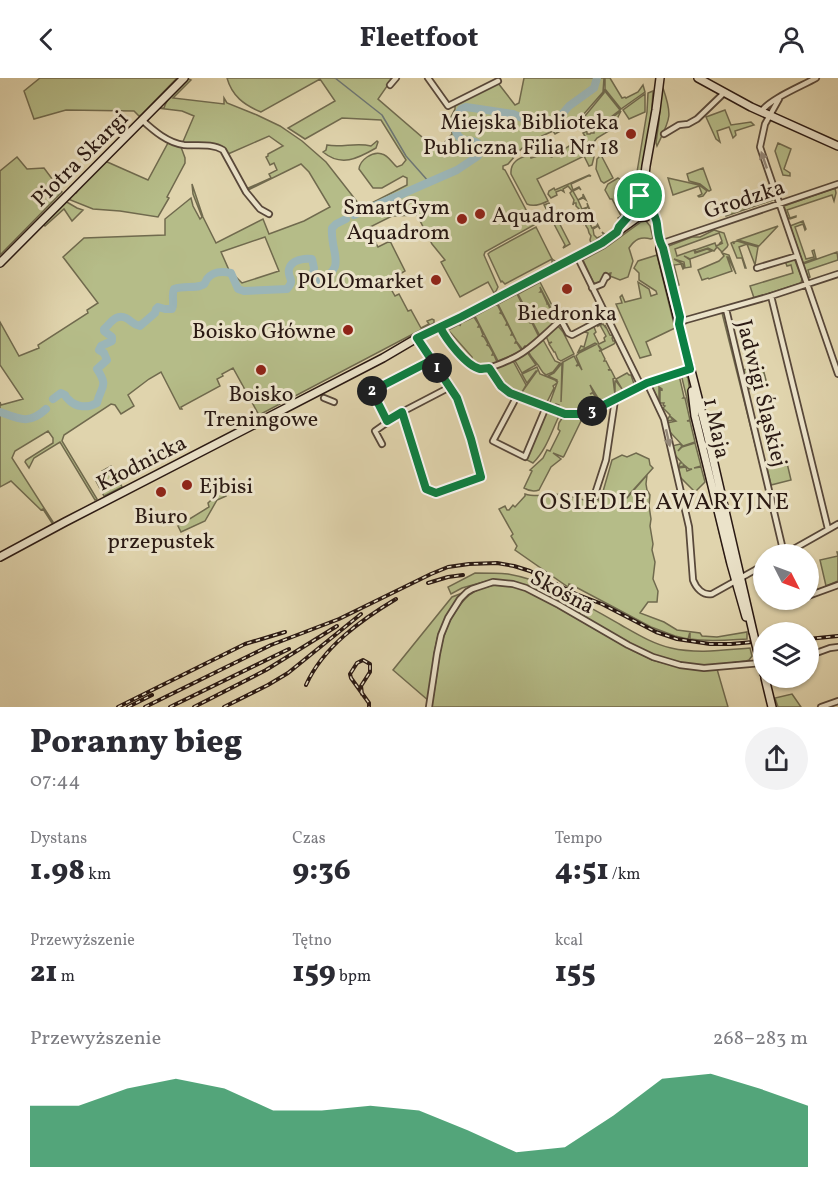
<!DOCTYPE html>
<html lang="pl">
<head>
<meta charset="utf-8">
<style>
  body { margin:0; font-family:Vollkorn,serif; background:#f2f2f3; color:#2b2b33; height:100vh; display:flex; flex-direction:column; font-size:22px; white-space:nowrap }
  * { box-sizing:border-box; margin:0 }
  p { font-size:20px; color:#7c7c81 }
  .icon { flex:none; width:33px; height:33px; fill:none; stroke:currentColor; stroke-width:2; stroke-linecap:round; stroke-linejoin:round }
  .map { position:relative; height:629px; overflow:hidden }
  .sheet { display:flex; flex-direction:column; background:#fff; flex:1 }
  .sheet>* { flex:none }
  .needle { width:39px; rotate:132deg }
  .controls { position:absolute; left:753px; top:466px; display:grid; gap:12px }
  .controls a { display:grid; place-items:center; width:66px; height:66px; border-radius:50%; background:#fff; box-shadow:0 2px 4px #0004; font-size:30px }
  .pin { position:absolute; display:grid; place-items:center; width:51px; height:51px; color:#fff; margin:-26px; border:3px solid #fff; border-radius:50%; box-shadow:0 2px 6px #0007 }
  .km { position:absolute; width:30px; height:30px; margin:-15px; border-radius:50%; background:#222; color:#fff; font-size:16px; line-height:30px; text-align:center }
  .round { display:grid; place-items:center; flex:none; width:63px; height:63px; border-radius:32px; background:#f2f2f3 }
  .summary { display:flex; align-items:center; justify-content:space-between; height:102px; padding:0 30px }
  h1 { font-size:33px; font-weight:800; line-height:45px }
  .metrics { display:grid; grid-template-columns:repeat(3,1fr); gap:9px; height:102px; padding:6px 30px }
  .metrics div { display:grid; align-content:center }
  .metrics b { font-size:30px; font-weight:800 }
  .metrics small { font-size:16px; font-weight:400 }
  .metrics p { font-size:16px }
  .chart { height:168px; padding:12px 30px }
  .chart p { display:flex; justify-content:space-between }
  .chart svg { width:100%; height:108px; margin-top:6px; fill:#0b8043; opacity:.7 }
  header { display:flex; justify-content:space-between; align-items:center; height:78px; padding:0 30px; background:#fff; font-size:27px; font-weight:800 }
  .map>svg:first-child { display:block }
  .green { fill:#b5bc88; stroke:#706a4e; stroke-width:1.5; fill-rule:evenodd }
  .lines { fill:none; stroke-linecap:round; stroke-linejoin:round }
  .stream { stroke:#6e7775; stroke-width:1.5 }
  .river { stroke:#9bb5b7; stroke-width:8 }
  .street-casing { stroke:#58483a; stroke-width:8 }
  .secondary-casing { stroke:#2a1913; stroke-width:10 }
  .street { stroke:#ebe3ca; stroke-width:4.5 }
  .secondary { stroke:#ebe3ca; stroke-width:7 }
  .rail-casing { stroke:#2a1913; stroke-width:4 }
  .rail { stroke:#ebe3ca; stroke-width:1.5; stroke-dasharray:4.5; stroke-linecap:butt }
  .secondary-bridge-casing { stroke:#2a1913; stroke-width:10; stroke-linecap:butt }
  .secondary-bridge { stroke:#ebe3ca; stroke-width:7 }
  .oneway { fill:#948878 }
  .route-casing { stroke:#fff; stroke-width:12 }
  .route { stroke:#0b8043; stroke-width:8 }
  .poi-dot { fill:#8f2418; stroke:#ebe3ca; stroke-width:2 }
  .labels { text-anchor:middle; stroke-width:6; stroke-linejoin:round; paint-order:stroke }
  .poi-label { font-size:22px; fill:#2a1913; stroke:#ebe3ca; text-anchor:end }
  .street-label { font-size:22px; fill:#2a1913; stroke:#ebe3ca }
  .neighbourhood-label { font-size:24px; letter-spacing:1.5px; fill:#2a1913; stroke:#ebe3ca }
</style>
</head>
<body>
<header><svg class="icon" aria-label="back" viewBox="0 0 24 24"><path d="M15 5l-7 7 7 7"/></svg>Fleetfoot<svg class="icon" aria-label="person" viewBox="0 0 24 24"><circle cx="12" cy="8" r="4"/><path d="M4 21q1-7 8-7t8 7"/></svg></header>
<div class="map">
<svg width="838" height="629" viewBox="0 0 838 629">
  <rect width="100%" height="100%" fill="#e0d4ad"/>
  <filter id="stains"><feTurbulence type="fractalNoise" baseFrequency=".00333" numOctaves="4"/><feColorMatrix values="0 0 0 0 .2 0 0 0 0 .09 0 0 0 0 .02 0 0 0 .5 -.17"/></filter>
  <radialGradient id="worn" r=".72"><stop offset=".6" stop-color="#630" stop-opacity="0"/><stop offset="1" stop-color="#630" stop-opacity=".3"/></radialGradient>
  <path class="green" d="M40 0H177L141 37 139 38 134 33 66 32 34 41 24 13Z
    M227 0H390L392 1 378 21 429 65 443 66 452 56 451 39 455 31V27L498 5 515 27 519 25 524 0H596L592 10 569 27 557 41 551 45 534 44 517 35 468 30C483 34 499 34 514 38 527 41 540 52 554 45 561 42 570 29 578 23 588 16 596 12 599 0H604L603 14 583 37H579V40L566 50 555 56 553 53 542 58 543 61 522 70 508 86 503 88V91L505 92 534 147 485 174 484 177 498 209 496 213 494 215 488 204 460 219 441 184 445 182 432 166 417 137 392 138 368 150 378 169 390 163 405 193 387 204 395 218 399 216 408 233 411 232 421 250 429 246 427 243 432 241 434 242V245L259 337 233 290 222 296 223 298 217 301 220 308 181 329 182 331H180L161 294 149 301 128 317 134 328 121 336 115 327 111 326 64 357 62 363 97 421 95 422 60 364 34 380 29 390 25 384 26 382 53 365V360L48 353 15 373 12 380 53 444 52 445 43 431 41 432 11 403 0 409V324L1 327 23 321 0 287V244L19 278 39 270 38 267 88 235 87 232 98 225 63 179 84 160 165 157V141L191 120 193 128 200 141 202 139 193 116 192 106 203 139 216 165 263 141 269 156 304 143 330 129 309 94 301 86 246 113V111L271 100 269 96 277 92 274 85 270 87 266 79 268 78V76L283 68 269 58 228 76C218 62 198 66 182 66L194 38 182 33 157 30H164C167 19 179 10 187 2L189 1 191 2 173 20 224 26V20L227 25 257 37 280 48 302 63 326 84 362 130 407 107V100L403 98 382 110H373L359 91C360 82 372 73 382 76 388 77 392 85 397 89L402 87 406 82 381 42 342 40 305 61 288 50 335 23 320 1 261 34C244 27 232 18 227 0ZM265 159 279 193 242 205 229 192 221 174Z
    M605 0H610L622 20 625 19 626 20 638 14 643 7 645 14 621 31 605 11Z
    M661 10H663C673 39 670 41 657 68L656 65 659 43Z
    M604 12 620 32 599 48 594 49 590 43 585 38 604 15Z
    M653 13 651 45 642 109H637L635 106 647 34 648 15Z
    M645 16V34L629 41 623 32Z
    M725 32 731 47 751 44 754 47 735 53 736 57 733 60 729 49 717 53 720 64 716 61 706 39Z
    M621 33 612 51 597 60 594 64 589 66 594 79 592 87 589 88 584 78 537 101 548 123C542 126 533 129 527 126L511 96C510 83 520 80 530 76L531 80C540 77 545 76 552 79L585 58 583 55 587 53V56H590L591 55H594V51L598 50Z
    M377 63 378 64 376 70C357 81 341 89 323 74L326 72 327 67C342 70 356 64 371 68Z
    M168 65 181 69 185 80V85L167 119 169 120 158 139 120 133 93 131 68 121V120L73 115H76L82 107 105 83 148 102Z
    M778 65 791 71 784 91 790 95V98L783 97 775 73Z
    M601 77 613 100 604 105 601 103 596 91 597 81Z
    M17 79 27 91 44 90 62 114 0 177V93Z
    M703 90 711 112 709 113 700 106 689 103 687 96Z
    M589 97 591 98H588L571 106 573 112 579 109 581 112 579 110 573 113 578 122 583 119V116L586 122 583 120 578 122 582 131 588 129 587 125 590 132 588 129 583 132 587 141 593 138 592 135 595 141 593 139 588 141 592 150 597 148V145L600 151 598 148 593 151 594 157 597 160 604 157 602 154 606 157 591 165 590 162 591 158 589 155 588 151 586 148 585 145 584 144 583 147V141L580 134H579L578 137 577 135 579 131 576 128V125H574L573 127V126L574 122 570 115 572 113 568 108 563 111 564 114 561 112 556 114 557 117 551 120 548 116 549 113 554 110 555 112Z
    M618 100 633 110 623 134 624 138 620 143 618 140 621 138 612 121H610L605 112 608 106Z
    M668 100 699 107 707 113 703 118 699 119 698 118 702 116 699 108 673 117Z
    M769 110 773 122 726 138 722 126Z
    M835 110 836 115 834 123 832 117 787 132 790 140 796 138V139L790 141 787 139 784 128Z
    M65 123 77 130 83 132 72 143 64 131 45 148 43 146Z
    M549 125 570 166 563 170 565 167 544 127Z
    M646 143 650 148 653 160 651 161C641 158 635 161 629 170L633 183 628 199 620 202 610 198 611 195H610L608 198 605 196 599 206 595 208 583 182 605 170 641 144Z
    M803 143 806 151 805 152 803 146 795 149 806 181 814 179 812 173 814 172 816 180 803 185 790 148Z
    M778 148 759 168 738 162Z
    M536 149 552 181 558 185 547 190 552 186V181L505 206 502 203 501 204 488 176 490 174Z
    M714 152 724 155 728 167 727 169 722 174 717 169 714 173 708 170 696 174 695 172 715 165 716 168 723 165H720L722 163 719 155 675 171 677 178 694 172 695 175 707 171 712 173 690 181 684 178 690 182 691 189 685 190 684 184 674 181 683 186 684 190 683 191 681 186 674 187 679 207 675 208 666 169 692 159H700Z
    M737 163 758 169 755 187 747 166 739 169 746 190H745L742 180H737L731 165 733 164 734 166V164Z
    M837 174 838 182 808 192 810 199 808 200 803 186Z
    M722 175 729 177 736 196 728 179H727L732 193 709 201 708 200 702 202 698 192 719 183 724 178Z
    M657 177 675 250 646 264 651 277 640 280 616 226 622 225 620 219 622 217 625 224 641 220 638 204 649 211 651 218 657 216 656 213 639 202V195L634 190 638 183Z
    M794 180 802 201 801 205 754 220 750 208 793 195 791 187 787 188 785 183Z
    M540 204 559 241 557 242 540 209 541 213 540 214H542L547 225V226H548L551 233 550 234H552L557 243 540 258 518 216Z
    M517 216 527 236 526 237H527L530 245H532L539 259 527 269 525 268 524 269 525 270 523 272 516 263 515 265H517L522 273 498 283 475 238 497 226 501 234 500 235 502 236 507 245 506 247H508L512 255 511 257H513L516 262 498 226Z
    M724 234 782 474 773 477 780 473 781 470 722 235Z
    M474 239 479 247 478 249H480L483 257 482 258 484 259 488 266 487 267 489 268 493 275 492 277H494L497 284 485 289 472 282V279L450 254 447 255 446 253 460 246V248L461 245Z
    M599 244 601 247 603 246 606 250 605 247 610 257 614 258 612 260 613 263H616L614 266 602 272 598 267 601 272 599 273H601L605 281 604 283H606L610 291 608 292H611L615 300 613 301 615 317V303H616L622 311 616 301 627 295 629 297H631L634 306 632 309 601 325 590 307 593 314 590 316 593 315 600 326C587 333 572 336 558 331L559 327 556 326 555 330 552 327H549L557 305 553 308 554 310 546 326C521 316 506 315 493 290L512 281 526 307 522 314 537 293H536L527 305 522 296 537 289 540 296 555 302 557 304V302L548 298 554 295 562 285 561 324 563 284 574 278 578 286 576 288 579 287 582 292 576 278 579 275 597 266 595 265 578 274 581 268 584 269 588 255 585 254 587 250 592 248 594 249 596 254 594 256 599 266 605 263 604 260 606 258 600 247 598 248Z
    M558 246H560L558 248 563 254 574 276 561 283 558 281 555 274H554L549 266 552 264 549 265 546 258Z
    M542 260 555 283 560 285 553 294 546 297C541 294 541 291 538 287 534 282 531 279 528 273Z
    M527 274 536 287 522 295 514 281Z
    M762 287 767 306 748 311 743 292Z
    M681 296 685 297 688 300 693 337 729 485 727 486Z
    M679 297 684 319 683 320H685L690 342 687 343H690L695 364 683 368 669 353 667 345 676 343 670 338 673 342 667 343 670 337 663 330 665 328 663 327 664 325H660V311L662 312V311L659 309V326L652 309 655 305 662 303 663 304 664 302Z
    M550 332 552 336 559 338C551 355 546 372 533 385L525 381 545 335Z
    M564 337 578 338 580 340 581 343 564 378 563 379 553 375 561 381 551 389 539 412C534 414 529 413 524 410L532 393 530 392 543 380 547 372 550 373 560 353 558 351 559 345Z
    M695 365 701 388 694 390 701 389 705 404 695 414 680 399 678 390 686 389 687 393 692 391H689L683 386 684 388 679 389 680 385H682L674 376 672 368 680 366 682 368 678 373 682 369Z
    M636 375 649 381 650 387 653 390 626 420H627L647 397 646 406 647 412 650 417 649 428 651 441 650 448 653 466 652 472 655 484 653 501 658 513 657 524H648L640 535 664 544 677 552 700 555 702 558 717 559 747 554V561C728 562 709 564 690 561V554L688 561 675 558 651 549 572 507 569 506 568 509 515 472 517 468 511 458 513 456 499 431 505 428 507 432H509L513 427 515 429 525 418V416C536 420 552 416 565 416L557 417H565L592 424 593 425 597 421 602 425 598 419 602 417 612 382 622 377 627 379Z
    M787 385 791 402 771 407 767 390Z
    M111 388 122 409 104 418 96 403 104 398 102 393Z
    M223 411 226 418 217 422 205 443 181 454 178 448 209 429 208 425Z
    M837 474H838V503L826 508 820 482 838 478Z
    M475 495C486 495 497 495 508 496 549 503 585 527 621 547 637 556 653 566 671 570 697 576 724 572 750 570L752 578 749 582 746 583 705 588 680 585 655 577 628 565 545 517 514 504 494 502 487 503 462 510 451 516 448 509Z
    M495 507 514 508 525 512 557 529 628 570 652 582 672 587 704 592 717 591 728 629H431C439 598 436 568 452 539 464 519 472 511 495 507Z
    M465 514 454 526 438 557 434 576 429 623 393 592 452 519Z
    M792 616 801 629H778L775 620Z"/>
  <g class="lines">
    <path class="stream" d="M335 0 382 37 406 78 429 104"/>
    <path class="river" d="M354 137 457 92 478 78 481 72C480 68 479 65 475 64 472 62 468 63 465 62 451 58 455 40 461 31L466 29 513 36 534 45 551 46 557 42 569 28 594 10 597 0
      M53 321 61 315C70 320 61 314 68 321 76 330 88 330 97 325 101 308 109 309 97 291L107 282 104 275 99 272 101 268 112 263V259L104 253V251C110 246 116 235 126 240 132 243 133 247 140 248L155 235 156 231 158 229 165 231H172C175 225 171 218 174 211 183 208 192 210 200 208 206 206 204 206 207 201 213 193 222 193 231 195L238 211 244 213 287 211C296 201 287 201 289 191 291 182 304 180 312 181L314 190 312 200 317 203C349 190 330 176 332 150L336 146 346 141
      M0 334C19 341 29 347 46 331"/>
    <g class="street-casing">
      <path id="street" d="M428 0 448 28 498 3
        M390 7 396 0
        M779 21 765 46 760 69 838 296
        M761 34C769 21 802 8 816 0
        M142 42C154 53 168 65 184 67 197 68 212 65 223 72L246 114 260 131 269 136
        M664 56 679 47 688 46 697 41 724 15
        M660 166 838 106
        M577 178 641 308
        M757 190 797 178
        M592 210 602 206 606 198 607 199
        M771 218 828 451
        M726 231 784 476
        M679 245 686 242 771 218 838 196
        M440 249C447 261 463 285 477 290 487 294 517 279 525 273 538 264 549 252 561 242L568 255 572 257 606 239
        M489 290 501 308 509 314 517 318 565 336H584L590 334 647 305 690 291
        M647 305 664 341 689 449 693 502C696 510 703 518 712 516L764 487
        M517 318 493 363 525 379 546 329
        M324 320 334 324
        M402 334 426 410 436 415 481 399 471 361 457 320 417 260
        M388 343 372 313 432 283
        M382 366 375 353 402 334 450 309
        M594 419 606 382 615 322
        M783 477 838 446
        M808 518 838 507
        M783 522 785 527 798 522
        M808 578 830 570 838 569
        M429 629 437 576 441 557 448 540 460 521 467 514 472 511 493 504 513 506 526 510 559 527 628 567 653 579 680 587 704 590 761 585
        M821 629 838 623"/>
    </g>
    <g class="secondary-casing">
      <path id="secondary" d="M698 0 751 29 838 68
        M640 118 644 105 646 88 656 32 660 0
        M652 133 646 139H638L632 132 633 124C638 118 650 115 653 126 653 129 652 132 653 136 654 139 656 142 657 145 658 153 658 161 662 169
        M660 166V171L663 183 707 355 753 554
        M0 185 184 0
        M692 313 695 338 731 486 746 539
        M0 479 65 444 383 280 417 260 453 243 602 165 638 139
        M757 571 764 596
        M765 600 772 629"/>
    </g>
    <use href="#street" class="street"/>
    <use href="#secondary" class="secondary"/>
    <g class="rail-casing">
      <path id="rail" d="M428 505 448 499 463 497
        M808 561 838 558
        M306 607C323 569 361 542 396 521
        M362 616 361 608 370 594V586L363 582 357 585 350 596 351 600 369 625V629
        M118 629 245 566 285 554
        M128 629 152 617
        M145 629 271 567 339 541 431 496 448 489 469 486 497 485 514 488 530 493 576 516 602 526 656 554 677 561 710 566H731L764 563
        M170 629 289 571
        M194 629 266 592 337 548
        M224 629 268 607 288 595 361 536"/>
    </g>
    <use href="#rail" class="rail"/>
    <g class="secondary-bridge-casing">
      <path id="secondary-bridge" d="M753 554 757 571"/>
    </g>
    <use href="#secondary-bridge" class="secondary-bridge"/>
  </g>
  <defs><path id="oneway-solid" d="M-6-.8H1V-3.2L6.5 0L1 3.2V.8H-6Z" transform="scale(1.5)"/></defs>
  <g class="oneway">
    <use href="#oneway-solid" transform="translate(764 82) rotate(-109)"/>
    <use href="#oneway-solid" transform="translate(668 360) rotate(77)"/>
  </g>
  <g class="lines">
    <g class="route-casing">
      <path id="route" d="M640 118C633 121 631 126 633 133L619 149 617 154 602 165 461 239 417 260 457 320 471 361 481 399 436 415 426 411 402 334 387 343 372 313 432 282 417 260 440 249C446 261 466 288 480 291 482 291 487 290 489 290L501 308 510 315 565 336H584L590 334 647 305 690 291 679 246 680 239 663 170C658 162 658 154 657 146 656 138 652 137 653 126L648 119 640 118"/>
    </g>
    <use href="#route" class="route"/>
  </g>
  <g class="poi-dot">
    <circle cx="631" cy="56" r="6"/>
    <circle cx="480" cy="136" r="6"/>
    <circle cx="462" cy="141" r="6"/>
    <circle cx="436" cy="202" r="6"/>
    <circle cx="567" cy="211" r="6"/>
    <circle cx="348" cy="252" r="6"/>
    <circle cx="261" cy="292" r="6"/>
    <circle cx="187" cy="407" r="6"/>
    <circle cx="161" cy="414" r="6"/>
  </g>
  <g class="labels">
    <g class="poi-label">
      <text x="619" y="51">Miejska Biblioteka<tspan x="619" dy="25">Publiczna Filia Nr 18</tspan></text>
      <text x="450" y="136">SmartGym<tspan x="450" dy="25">Aquadrom</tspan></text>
      <text x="492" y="144" text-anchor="start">Aquadrom</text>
      <text x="424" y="210">POLOmarket</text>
      <text x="567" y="242" text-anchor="middle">Biedronka</text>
      <text x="336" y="260">Boisko Główne</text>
      <text x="261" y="323" text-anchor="middle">Boisko<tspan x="261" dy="25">Treningowe</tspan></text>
      <text x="199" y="415" text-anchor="start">Ejbisi</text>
      <text x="161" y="445" text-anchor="middle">Biuro<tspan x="161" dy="25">przepustek</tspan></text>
    </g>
    <g class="street-label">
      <text transform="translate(79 80) rotate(-45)" y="8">Piotra Skargi</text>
      <text transform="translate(744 120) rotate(-18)" y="8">Grodzka</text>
      <text transform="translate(763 315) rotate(76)" y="8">Jadwigi Śląskiej</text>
      <text transform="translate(718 350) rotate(78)" y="8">1 Maja</text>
      <text transform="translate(141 384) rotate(-27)" y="8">Kłodnicka</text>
      <text transform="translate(563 513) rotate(28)" y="8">Skośna</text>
    </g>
    <g class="neighbourhood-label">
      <text x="665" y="431">OSIEDLE AWARYJNE</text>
    </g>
  </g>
  <rect width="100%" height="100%" filter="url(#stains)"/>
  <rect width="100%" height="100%" fill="url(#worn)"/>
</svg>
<div class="controls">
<a><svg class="needle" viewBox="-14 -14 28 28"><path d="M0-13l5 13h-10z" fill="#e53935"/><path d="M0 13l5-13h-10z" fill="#7c7c81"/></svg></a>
<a><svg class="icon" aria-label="layers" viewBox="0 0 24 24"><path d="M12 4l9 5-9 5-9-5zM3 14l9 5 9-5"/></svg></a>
</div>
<div class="pin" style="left:640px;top:118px;background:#1e9e55"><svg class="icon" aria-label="arrive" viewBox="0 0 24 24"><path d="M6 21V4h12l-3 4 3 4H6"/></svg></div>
<b class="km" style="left:437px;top:290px">1</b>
<b class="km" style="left:372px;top:313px">2</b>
<b class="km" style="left:592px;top:333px">3</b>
</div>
<section class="sheet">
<div class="summary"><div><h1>Poranny bieg</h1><p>07:44</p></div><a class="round"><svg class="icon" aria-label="share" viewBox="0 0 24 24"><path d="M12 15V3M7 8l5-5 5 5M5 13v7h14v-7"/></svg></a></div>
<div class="metrics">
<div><p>Dystans</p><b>1.98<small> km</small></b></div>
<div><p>Czas</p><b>9:36</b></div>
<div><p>Tempo</p><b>4:51<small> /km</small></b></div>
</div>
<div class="metrics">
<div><p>Przewyższenie</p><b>21<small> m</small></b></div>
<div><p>Tętno</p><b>159<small> bpm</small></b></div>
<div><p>kcal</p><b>155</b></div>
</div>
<div class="chart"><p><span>Przewyższenie</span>268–283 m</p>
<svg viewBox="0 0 160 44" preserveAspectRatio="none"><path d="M0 44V19L10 19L20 12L30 8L40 12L50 21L60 21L70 19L80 21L90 29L100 38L110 36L120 23L130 8L140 6L150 12L160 19V44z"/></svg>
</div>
</section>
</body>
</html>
